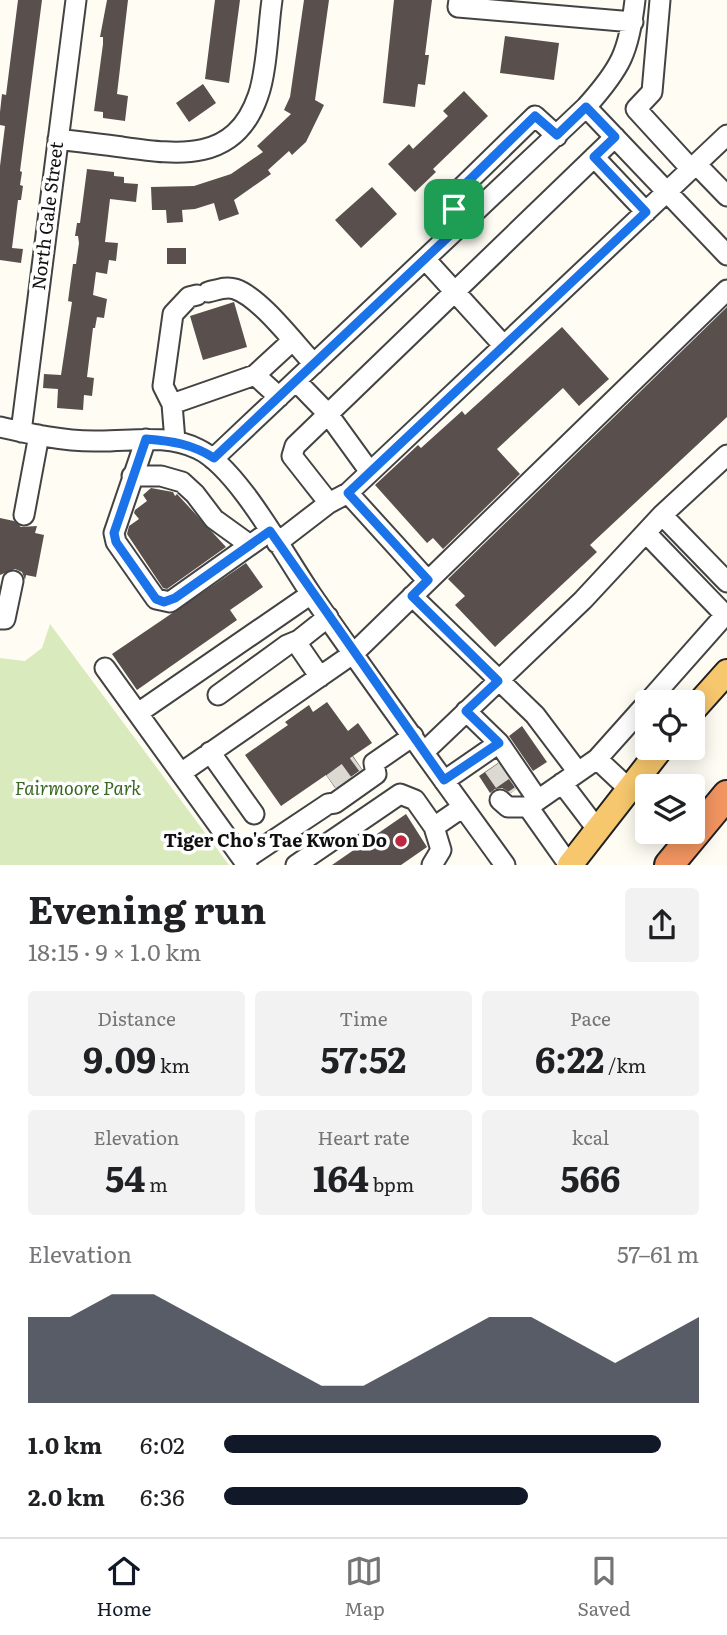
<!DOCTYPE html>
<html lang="en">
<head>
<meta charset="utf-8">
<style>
  body { margin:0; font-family:Literata,serif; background:#f2f2f2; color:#202124; height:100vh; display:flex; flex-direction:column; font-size:26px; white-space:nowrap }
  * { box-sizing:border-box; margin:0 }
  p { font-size:23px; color:#757577 }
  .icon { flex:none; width:38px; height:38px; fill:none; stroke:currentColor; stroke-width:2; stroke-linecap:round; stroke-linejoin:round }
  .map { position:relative; height:865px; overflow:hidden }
  .side { display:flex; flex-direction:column; background:#fff; flex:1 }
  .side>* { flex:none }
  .tools { position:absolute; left:635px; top:690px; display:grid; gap:14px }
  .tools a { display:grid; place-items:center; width:70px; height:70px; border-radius:7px; background:#fff; box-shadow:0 4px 18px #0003; font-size:35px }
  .pin { position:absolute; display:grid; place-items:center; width:60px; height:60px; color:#fff; margin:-30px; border-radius:14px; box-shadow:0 4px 10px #0006 }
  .round { display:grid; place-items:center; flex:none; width:74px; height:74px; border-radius:7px; background:#f2f2f2 }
  .overview { display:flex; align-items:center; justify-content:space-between; height:119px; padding:0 28px }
  h1 { font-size:38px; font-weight:700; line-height:52px }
  .figures { display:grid; grid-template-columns:repeat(3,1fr); gap:10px; height:119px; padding:7px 28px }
  .figures div { display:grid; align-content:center; border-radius:7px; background:#f2f2f2; text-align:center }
  .figures b { font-size:35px; font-weight:700 }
  .figures small { font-size:19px; font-weight:400 }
  .figures p { font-size:19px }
  .chart { height:196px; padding:14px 28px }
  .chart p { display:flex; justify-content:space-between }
  .chart svg { width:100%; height:126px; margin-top:7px; fill:#111827; opacity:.7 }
  ul { padding:0 28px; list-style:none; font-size:23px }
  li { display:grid; grid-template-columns:112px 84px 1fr; align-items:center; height:52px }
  li i { height:18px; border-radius:9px; background:#111827 }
  .menu { display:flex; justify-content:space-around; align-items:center; height:98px; border-top:2px solid #e0e0e0; background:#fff; font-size:19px; color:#757577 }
  .menu a { display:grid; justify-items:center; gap:4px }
  .menu .current { color:#111827 }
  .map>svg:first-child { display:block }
  .park { fill:#d9eabd }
  .building { fill:#59504d }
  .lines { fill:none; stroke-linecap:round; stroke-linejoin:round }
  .minor-tunnel { stroke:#dbd9d2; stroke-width:19; stroke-dasharray:19 10; stroke-linecap:butt }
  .minor-casing { stroke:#434343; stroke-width:23 }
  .major-casing { stroke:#212121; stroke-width:28 }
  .highway-casing { stroke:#212121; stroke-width:32 }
  .minor { stroke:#fff; stroke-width:19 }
  .major { stroke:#f6c76d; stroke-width:24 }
  .highway { stroke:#f19460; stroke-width:28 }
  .route-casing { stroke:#fff; stroke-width:14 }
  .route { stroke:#1a73e8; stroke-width:9 }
  .poi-dot { fill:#bf293f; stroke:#fff; stroke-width:2.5 }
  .labels { text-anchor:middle; stroke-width:7; stroke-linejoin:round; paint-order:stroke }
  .street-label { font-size:18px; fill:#101010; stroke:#fff }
  .park-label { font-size:18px; font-style:italic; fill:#366820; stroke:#fff }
  .poi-label { font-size:18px; font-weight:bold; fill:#101010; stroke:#fff; text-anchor:end }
</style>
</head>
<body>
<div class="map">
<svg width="727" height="865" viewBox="0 0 727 865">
  <rect width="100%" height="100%" fill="#fffcf4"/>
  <path class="park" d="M50 624 229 865H0V658L25 661 42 648Z"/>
  <path class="building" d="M18 0H42L20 171 22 172 20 185 23 186 21 200H18L12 248 23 249 21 263 0 260V166L5 126 0 125V112L2 94 6 95Z
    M107 0H128L117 94 128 96 125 121 103 118V112L94 111 103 44V37H100Z
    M215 0H240L229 83 205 79Z
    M304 0H329L315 100 324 105 306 142 292 155 289 151 268 170 271 174 234 200 239 214 219 221 214 203 195 209 182 210 183 222 167 223 166 210H152L151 187 194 186 231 174 263 152 257 146 291 114 284 110 290 97Z
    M394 0H432L425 55H429L425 85 418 84 415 107 383 103Z
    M505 36 559 43 554 80 500 73Z
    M203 84 216 103 189 122 176 103Z
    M464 91 488 116 433 169 436 172 415 192 388 164 409 144 413 149 448 116 443 111Z
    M87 169 114 172V176L124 177V183L138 184 136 202 110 199 105 242 118 243 116 261 109 260 107 274 96 272 93 295 107 299 104 318 97 317 95 328H93L87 377 94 378 92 396 84 395 83 410 57 408 58 389 43 388 44 374 61 375 72 302 68 301 73 264H76L79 243 78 236H75L77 223H80Z
    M372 187 397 214 361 248 335 220Z
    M167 248H186V264H167Z
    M234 302 247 347 203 360 190 316Z
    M727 307V417L590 545 597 552 495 647 455 605 465 596 448 579Z
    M562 327 609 379 579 406 563 388 497 449 520 474 443 549 433 538 427 543 375 485 418 445 421 448 462 411 465 415Z
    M151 488 173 492 175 496 177 494 226 547 167 589 163 588 127 534 129 526 139 519 134 513 135 510 147 501 143 495Z
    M0 518 14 521 21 527 37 526 35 533 44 535 36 577 26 575 25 580 22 572 15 569 0 575Z
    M246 563 263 587 230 610 237 620 137 690 112 654Z
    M327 702 348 731 358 723 372 743 353 756 362 769 335 788 326 775 281 806 245 755 288 725 285 722 309 705 313 712Z
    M522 726 547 762 533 771 509 736Z
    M498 763 516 789 511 793 502 788 495 789 490 793 479 776Z
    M406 814 427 847 401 865H332Z"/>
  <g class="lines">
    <path class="minor-tunnel" d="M493 767 511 793
      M332 783 358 764"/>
    <g class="minor-casing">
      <path id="minor" d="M459 0 458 7 633 22
        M660 0 652 92 636 109 691 169
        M586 107 727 255
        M58 139C79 142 101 144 122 147 179 155 235 163 258 96 267 72 268 27 272 0
        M594 157 646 212
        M696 164 727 196
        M465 221 454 209 452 197 535 116 557 136
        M425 259 504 346
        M208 292C217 290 226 286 235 289 260 297 295 344 314 364
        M255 375 292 341
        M296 381 328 414 370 472
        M172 404 255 375 279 397
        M0 427C31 434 62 441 94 441 129 442 165 433 198 449 237 467 285 556 311 594 374 685 440 775 505 865
        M21 432 76 0
        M146 439 114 533 116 542 156 599 170 602 270 531
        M175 441 172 404 163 386 173 314 189 297 197 295
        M213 459 586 107C621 68 629 52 635 0
        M132 476H161L182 482 195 494 214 519 250 545
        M348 493 428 581
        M329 503 292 456 295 446 615 137
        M24 515 39 435
        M662 515 727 582
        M646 533 727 617
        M277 543 329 503 348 493 727 135
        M412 596 535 715 578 772
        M0 619H5L13 581
        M105 668 247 865
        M320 677 298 645 299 640 328 617
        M218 695 287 645 299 640
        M648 702 725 615
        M466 711 499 743
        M138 713 311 594
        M210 752 254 814
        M424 752 583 600 662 515 727 455
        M181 773 354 653 727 290
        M444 781 499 743 538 800
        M562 783 597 829
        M628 788 597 759 648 702
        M500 800 508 807H528
        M244 860 328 804 335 803 376 774 374 763 413 736
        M296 865 400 794 415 800 434 827 463 807
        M432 865 441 850 434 827
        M569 865 528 807 597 759"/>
    </g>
    <g class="major-casing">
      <path id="major" d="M693 710 727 672
        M570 865 662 747"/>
    </g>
    <g class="highway-casing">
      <path id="highway" d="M669 865 727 795"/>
    </g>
    <use href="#minor" class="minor"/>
    <use href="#major" class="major"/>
    <use href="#highway" class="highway"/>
  </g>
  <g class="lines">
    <g class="route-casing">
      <path id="route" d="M586 107 615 137 594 157 646 212 348 493 428 580 412 596 498 681 466 711 499 743 444 780 270 531 175 598 164 602 156 599 116 542 114 533 146 439C172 441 192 444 214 458L465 221 454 209 452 197 535 116 557 135Z"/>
    </g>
    <use href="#route" class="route"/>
  </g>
  <circle class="poi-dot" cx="401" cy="841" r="7"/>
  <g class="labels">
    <g class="street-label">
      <text transform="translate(48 216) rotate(-83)" y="6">North Gale Street</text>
    </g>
    <g class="park-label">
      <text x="78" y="795">Fairmoore Park</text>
    </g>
    <g class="poi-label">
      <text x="387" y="847">Tiger Cho's Tae Kwon Do</text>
    </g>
  </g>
</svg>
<div class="tools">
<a><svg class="icon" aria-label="locate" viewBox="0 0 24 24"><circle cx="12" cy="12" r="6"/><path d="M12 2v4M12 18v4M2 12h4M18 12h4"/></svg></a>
<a><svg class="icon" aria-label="layers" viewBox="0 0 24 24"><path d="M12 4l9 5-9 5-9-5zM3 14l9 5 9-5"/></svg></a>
</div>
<div class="pin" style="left:454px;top:209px;background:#1e9e55"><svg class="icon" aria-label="arrive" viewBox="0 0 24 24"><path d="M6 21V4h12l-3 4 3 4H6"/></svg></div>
</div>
<section class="side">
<div class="overview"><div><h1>Evening run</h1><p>18:15 · 9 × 1.0 km</p></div><a class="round"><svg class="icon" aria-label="share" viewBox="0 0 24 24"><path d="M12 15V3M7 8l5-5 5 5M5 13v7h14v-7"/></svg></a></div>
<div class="figures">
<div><p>Distance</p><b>9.09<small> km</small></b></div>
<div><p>Time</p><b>57:52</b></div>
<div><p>Pace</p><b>6:22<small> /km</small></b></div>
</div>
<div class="figures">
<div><p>Elevation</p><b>54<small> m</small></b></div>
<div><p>Heart rate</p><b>164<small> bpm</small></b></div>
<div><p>kcal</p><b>566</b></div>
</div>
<div class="chart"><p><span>Elevation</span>57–61 m</p>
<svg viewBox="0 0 160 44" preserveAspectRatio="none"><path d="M0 44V14L10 14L20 6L30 6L40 14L50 22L60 30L70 38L80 38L90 30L100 22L110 14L120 14L130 22L140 30L150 22L160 14V44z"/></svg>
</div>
<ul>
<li><b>1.0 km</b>6:02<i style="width:92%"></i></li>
<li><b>2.0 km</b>6:36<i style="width:64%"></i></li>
</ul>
</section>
<nav class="menu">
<a class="current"><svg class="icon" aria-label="home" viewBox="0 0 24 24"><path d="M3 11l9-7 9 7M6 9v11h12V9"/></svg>Home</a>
<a><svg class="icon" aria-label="map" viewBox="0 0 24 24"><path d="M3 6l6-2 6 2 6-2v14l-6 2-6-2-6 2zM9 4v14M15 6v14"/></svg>Map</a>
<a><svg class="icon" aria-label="saved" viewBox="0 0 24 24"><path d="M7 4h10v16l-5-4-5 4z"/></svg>Saved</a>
</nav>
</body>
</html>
